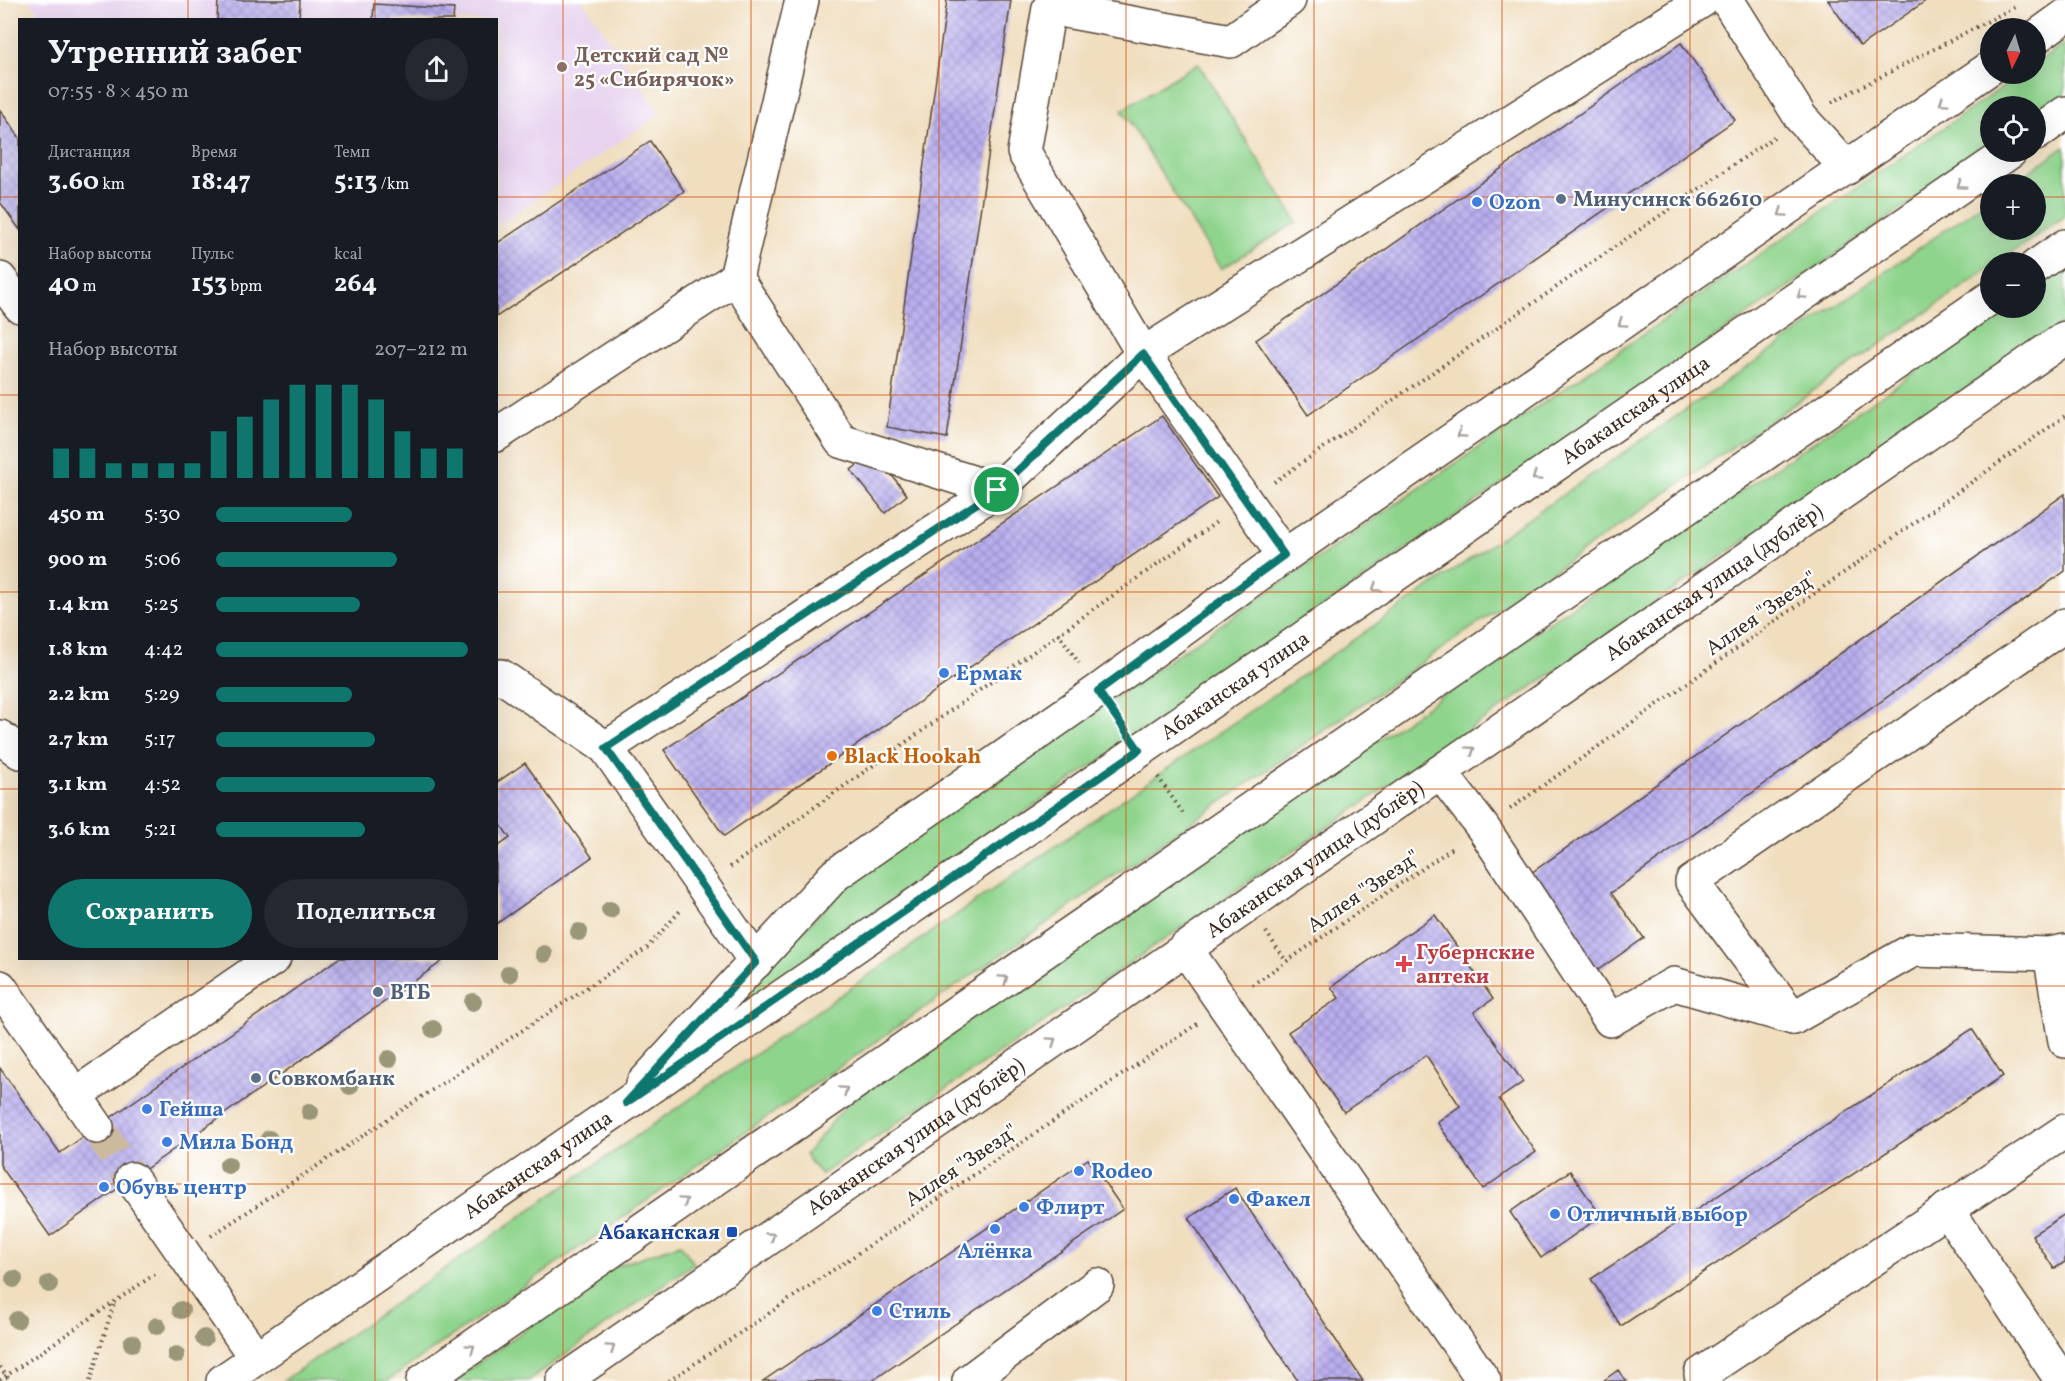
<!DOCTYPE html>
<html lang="ru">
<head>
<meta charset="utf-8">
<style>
  body { margin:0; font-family:Vollkorn,serif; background:#242831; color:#f1f3f6; height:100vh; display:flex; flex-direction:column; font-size:22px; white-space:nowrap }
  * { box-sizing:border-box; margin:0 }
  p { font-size:20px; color:#9ea1a6 }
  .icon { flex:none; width:33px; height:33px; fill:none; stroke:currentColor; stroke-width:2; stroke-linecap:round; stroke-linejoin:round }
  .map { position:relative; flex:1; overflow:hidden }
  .details { position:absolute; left:18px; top:18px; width:480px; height:942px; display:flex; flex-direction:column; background:#171b24; border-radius:0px; box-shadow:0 6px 24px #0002 }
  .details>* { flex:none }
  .needle { width:39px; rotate:185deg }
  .tools { position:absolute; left:1980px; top:18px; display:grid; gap:12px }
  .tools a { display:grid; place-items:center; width:66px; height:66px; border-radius:50%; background:#171b24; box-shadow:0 6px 24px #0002; font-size:30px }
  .pin { position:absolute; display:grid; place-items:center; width:51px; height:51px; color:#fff; margin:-26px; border:3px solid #fff; border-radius:50%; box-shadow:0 2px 6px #0007 }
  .round { display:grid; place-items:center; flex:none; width:63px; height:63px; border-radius:32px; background:#242831 }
  .summary { display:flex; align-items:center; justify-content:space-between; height:102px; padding:0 30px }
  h1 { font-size:33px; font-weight:700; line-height:45px }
  .stats { display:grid; grid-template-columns:repeat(3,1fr); gap:9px; height:102px; padding:6px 30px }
  .stats div { display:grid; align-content:center }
  .stats b { font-size:26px; font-weight:700 }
  .stats small { font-size:16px; font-weight:400 }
  .stats p { font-size:16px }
  .chart { height:168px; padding:12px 30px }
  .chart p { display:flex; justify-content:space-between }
  .chart svg { width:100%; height:108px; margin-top:6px; stroke:#0f766e; stroke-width:6 }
  .primary-button { display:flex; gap:12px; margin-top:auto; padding:12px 30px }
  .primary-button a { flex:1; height:69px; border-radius:36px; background:#0f766e; color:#fff; font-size:24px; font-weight:700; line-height:69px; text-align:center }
  .primary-button a+a { background:#242831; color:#f1f3f6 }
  ul { padding:0 30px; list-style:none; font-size:20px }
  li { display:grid; grid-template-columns:96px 72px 1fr; align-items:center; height:45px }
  li i { height:15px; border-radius:8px; background:#0f766e }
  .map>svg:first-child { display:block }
  .built { fill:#e7d2ef }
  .green { fill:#8fd48d; stroke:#657f56; stroke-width:1.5 }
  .building { fill:url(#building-cross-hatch) }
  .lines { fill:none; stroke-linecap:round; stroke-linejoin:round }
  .minor-tunnel { stroke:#ccba9f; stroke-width:33; stroke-dasharray:33 16; stroke-linecap:butt }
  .minor-casing { stroke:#564536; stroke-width:36 }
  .major-casing { stroke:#564536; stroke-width:36 }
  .path { stroke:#564536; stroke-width:4; stroke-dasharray:1.5 4.5; stroke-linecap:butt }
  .minor { stroke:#fff; stroke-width:33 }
  .major { stroke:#fff; stroke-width:33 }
  .tree { fill:#9a9779 }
  .oneway { stroke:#a79f9a }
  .route-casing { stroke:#fff; stroke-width:12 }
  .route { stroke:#0f766e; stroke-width:8 }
  .grid { fill:none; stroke:#d7540e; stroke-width:1.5; stroke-opacity:0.55 }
  .education-dot { fill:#8d6e63; stroke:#fff; stroke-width:2 }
  .service-dot { fill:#5c6f8a; stroke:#fff; stroke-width:2 }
  .shop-dot { fill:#3f7fe0; stroke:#fff; stroke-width:2 }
  .food-dot { fill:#e8710a; stroke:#fff; stroke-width:2 }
  .health-dot { fill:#e0444e; stroke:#fff; stroke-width:2 }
  .transit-dot { fill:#1a4fb4; stroke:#fff; stroke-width:2 }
  .labels { text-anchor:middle; stroke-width:4.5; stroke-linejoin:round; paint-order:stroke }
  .education-label { font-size:21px; font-weight:bold; fill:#785e54; stroke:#fff; text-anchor:start }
  .service-label { font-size:21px; font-weight:bold; fill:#4e5e75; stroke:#fff; text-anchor:start }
  .shop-label { font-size:21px; font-weight:bold; fill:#366cbe; stroke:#fff; text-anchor:start }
  .street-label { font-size:21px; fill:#3b2a1e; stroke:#fff }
  .food-label { font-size:21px; font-weight:bold; fill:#c56008; stroke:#fff; text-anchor:start }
  .health-label { font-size:21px; font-weight:bold; fill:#be3a42; stroke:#fff; text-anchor:start }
  .transit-label { font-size:21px; font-weight:bold; fill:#164399; stroke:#fff; text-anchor:end }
</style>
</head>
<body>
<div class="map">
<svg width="2065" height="1381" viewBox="0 0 2065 1381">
  <defs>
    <pattern id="building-cross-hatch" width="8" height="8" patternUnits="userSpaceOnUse" patternTransform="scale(1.5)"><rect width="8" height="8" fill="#b9aff0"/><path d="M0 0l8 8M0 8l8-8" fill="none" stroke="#988fc2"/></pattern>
  </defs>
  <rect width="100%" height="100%" fill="#fff"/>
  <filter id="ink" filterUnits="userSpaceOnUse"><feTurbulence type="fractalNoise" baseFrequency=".0167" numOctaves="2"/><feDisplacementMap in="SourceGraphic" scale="12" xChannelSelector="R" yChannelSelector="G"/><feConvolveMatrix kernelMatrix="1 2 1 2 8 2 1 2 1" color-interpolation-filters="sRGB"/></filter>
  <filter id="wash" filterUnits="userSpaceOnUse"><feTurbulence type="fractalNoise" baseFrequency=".008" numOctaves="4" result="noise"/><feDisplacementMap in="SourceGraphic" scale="24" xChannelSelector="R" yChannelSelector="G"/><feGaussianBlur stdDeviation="1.35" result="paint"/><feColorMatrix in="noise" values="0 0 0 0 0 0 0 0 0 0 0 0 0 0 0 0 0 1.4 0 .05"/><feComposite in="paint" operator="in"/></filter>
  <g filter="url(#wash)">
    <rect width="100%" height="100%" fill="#f0debf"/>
    <path class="built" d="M30 0H582L660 114 497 226 496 20H43Z"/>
    <path class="green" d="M2065 44V96L2036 117V106H1990V148L730 1015 741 991 864 870 2022 74H2036V64Z
      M1198 63 1297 222 1221 269 1122 110Z
      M2065 147V216L1998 262H1990V268L387 1381H283L1990 199V230H2036V184H2011Z
      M2065 269V321L821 1175 805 1155 849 1102 2009 308H2036V289Z
      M680 1244 694 1263 528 1381H453L613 1267Z"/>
    <g id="blocks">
      <path class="building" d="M218 0H300L299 20H217Z
        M947 0H1011L947 438 887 427Z
        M1828 0H1927L1860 46Z
        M374 4 454 9 453 20H373Z
        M1681 43 1735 120 1308 415 1256 340Z
        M0 110 20 138V230L0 202Z
        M650 141 684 191 496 317V244Z
        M1162 416 1218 497 724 836 664 750Z
        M874 452 907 495 885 513 851 470Z
        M2065 494V571L1611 893 1644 938 1595 972 1527 876Z
        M525 763 592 857 496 924V848L510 838 496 818V783Z
        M1435 915 1493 999 1474 1012 1523 1082 1499 1099 1536 1152 1483 1189 1437 1122 1460 1106 1426 1055 1344 1112 1288 1032 1339 998 1331 987Z
        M339 958H447L50 1236 0 1165V1068L60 1153Z
        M1972 1029 2003 1076 1621 1326 1591 1279Z
        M1088 1159 1123 1209 872 1381H763Z
        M1570 1171 1601 1216 1541 1258 1510 1212Z
        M1235 1188 1363 1381H1298L1189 1218Z
        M2065 1214V1262L2054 1269 2032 1235Z
        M1618 1370 1626 1381H1603Z"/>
    </g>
  </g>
  <g filter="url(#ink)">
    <use href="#blocks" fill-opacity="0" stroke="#564536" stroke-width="1.5"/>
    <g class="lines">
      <path class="minor-tunnel" d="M97 1127 132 1179"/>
      <g class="minor-casing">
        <g id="minor">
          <path d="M1727 0 1801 118 1847 168"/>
          <path d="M2036 37 2065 16"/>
          <path d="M736 278 802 0"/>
          <path d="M0 279 20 306"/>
          <path d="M496 435 736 278 841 441 997 490"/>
          <path d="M1284 556 1143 354 1024 152 1049 8 1231 41 1289 0"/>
          <path d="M496 678 501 676 606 748"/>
          <path d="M0 737 20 752"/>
          <path d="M1440 772 1483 828 1610 1020 1674 984 1793 1018 1913 950 2050 954 2065 951"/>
          <path d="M1185 948 1484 1381"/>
          <path d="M2050 954 2065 1041"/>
          <path d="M756 962 606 748 997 490 1143 354 1703 0"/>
          <path d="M0 987 97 1127"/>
          <path d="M1793 1018 1692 882 2065 625"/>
          <path d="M643 1084 835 875 1098 691 1284 556 1990 68"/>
          <path d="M75 1095 274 958"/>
          <path d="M132 1179 256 1358"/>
          <path d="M1947 1209 2062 1381"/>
          <path id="s1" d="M563 1381 2065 338"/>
          <path d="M969 1381 1097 1285"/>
          <path d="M1705 1381 1701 1374 2065 1131"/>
        </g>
      </g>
      <g class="major-casing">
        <g id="major">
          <path d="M2036 134 2065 113"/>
          <path d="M2036 266 2065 246"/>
          <path id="s2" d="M223 1381 2010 152"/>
          <path d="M423 1381 1990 298"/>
        </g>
      </g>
      <path class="path" d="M1832 102 2017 6
        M1274 482 1774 137
        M1058 633 1079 663
        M1158 777 1185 816
        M1510 809 2065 416
        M730 867 1218 521
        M1266 932 1286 961
        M1252 985 1454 847
        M211 1236 647 948 680 911
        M0 1367 10 1381
        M0 1380 158 1272
        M90 1381 114 1303
        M669 1381 1197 1024"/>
      <use href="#minor" class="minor"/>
      <use href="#major" class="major"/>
    </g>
    <g class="tree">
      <circle cx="610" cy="910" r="9"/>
      <circle cx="579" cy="932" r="9"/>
      <circle cx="544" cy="954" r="9"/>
      <circle cx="509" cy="974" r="9"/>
      <circle cx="473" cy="1002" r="9"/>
      <circle cx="433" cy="1029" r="9"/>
      <circle cx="389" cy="1059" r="9"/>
      <circle cx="350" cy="1086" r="9"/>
      <circle cx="310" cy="1112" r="9"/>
      <circle cx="269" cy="1139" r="9"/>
      <circle cx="228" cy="1165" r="9"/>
      <circle cx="14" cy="1279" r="9"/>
      <circle cx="49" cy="1284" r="9"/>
      <circle cx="181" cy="1310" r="9"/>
      <circle cx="17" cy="1320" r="9"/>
      <circle cx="157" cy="1326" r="9"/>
      <circle cx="204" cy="1338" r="9"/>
      <circle cx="132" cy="1343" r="9"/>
      <circle cx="176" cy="1355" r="9"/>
    </g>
    <defs><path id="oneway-chevron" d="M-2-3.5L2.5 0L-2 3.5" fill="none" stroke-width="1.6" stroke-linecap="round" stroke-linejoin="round" transform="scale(1.5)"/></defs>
    <g class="oneway">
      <use href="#oneway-chevron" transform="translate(1943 102) rotate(145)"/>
      <use href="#oneway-chevron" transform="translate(1961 185) rotate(145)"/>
      <use href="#oneway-chevron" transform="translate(1782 213) rotate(145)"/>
      <use href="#oneway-chevron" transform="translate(1801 295) rotate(145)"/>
      <use href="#oneway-chevron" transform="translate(1622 323) rotate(145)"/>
      <use href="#oneway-chevron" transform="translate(1461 434) rotate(145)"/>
      <use href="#oneway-chevron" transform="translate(1536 477) rotate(145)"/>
      <use href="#oneway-chevron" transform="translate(1376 588) rotate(145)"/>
      <use href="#oneway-chevron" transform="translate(1471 750) rotate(-35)"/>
      <use href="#oneway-chevron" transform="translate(1004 979) rotate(-35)"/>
      <use href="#oneway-chevron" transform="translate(1052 1041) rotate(-35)"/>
      <use href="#oneway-chevron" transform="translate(844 1090) rotate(-35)"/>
      <use href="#oneway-chevron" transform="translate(684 1201) rotate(-35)"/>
      <use href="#oneway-chevron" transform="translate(771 1236) rotate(-35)"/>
      <use href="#oneway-chevron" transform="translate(471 1348) rotate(-35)"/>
      <use href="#oneway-chevron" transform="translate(611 1348) rotate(-35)"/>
    </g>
  </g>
  <g class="lines" filter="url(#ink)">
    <g class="route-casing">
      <path id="route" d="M1143 354 1284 555 1098 691 1139 750 626 1103 756 962 606 748 997 490Z"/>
    </g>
    <use href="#route" class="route"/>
  </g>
  <path class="grid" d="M188 0V20M375 0V20M563 0V1381M751 0V1381M939 0V1381M1126 0V1381M1314 0V1381M1502 0V1381M1690 0V1381M1877 0V1381M0 197H20M496 197H1990M2036 197H2065M0 395H20M496 395H2065M0 592H20M496 592H2065M0 789H20M496 789H2065M188 958V1381M375 958V1381M0 986H2065M0 1184H2065"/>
  <circle class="education-dot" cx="562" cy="67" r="6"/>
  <g class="service-dot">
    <circle cx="1561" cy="199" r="6"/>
    <circle cx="378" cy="992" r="6"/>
    <circle cx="256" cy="1078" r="6"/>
  </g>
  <g class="shop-dot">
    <circle cx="1477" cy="202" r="6"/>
    <circle cx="944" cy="673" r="6"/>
    <circle cx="147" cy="1109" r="6"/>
    <circle cx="167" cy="1142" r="6"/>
    <circle cx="1079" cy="1171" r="6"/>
    <circle cx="104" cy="1187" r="6"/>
    <circle cx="1234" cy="1199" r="6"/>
    <circle cx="1024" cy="1207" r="6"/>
    <circle cx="1555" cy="1214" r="6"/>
    <circle cx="995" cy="1229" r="6"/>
    <circle cx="877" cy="1311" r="6"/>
  </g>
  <circle class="food-dot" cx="832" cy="756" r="6"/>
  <path class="health-dot" d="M1401 955h6v6h6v6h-6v6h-6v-6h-6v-6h6z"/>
  <rect class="transit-dot" x="726" y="1226" width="12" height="12" rx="3"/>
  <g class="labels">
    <g class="education-label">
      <text x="574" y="62">Детский сад №<tspan x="574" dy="24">25 «Сибирячок»</tspan></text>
    </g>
    <g class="service-label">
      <text x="1573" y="206">Минусинск 662610</text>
      <text x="390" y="999">ВТБ</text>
      <text x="268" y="1085">Совкомбанк</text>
    </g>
    <g class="shop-label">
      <text x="1489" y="209">Ozon</text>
      <text x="956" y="680">Ермак</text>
      <text x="159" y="1116">Гейша</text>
      <text x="179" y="1149">Мила Бонд</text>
      <text x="1091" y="1178">Rodeo</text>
      <text x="116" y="1194">Обувь центр</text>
      <text x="1246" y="1206">Факел</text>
      <text x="1036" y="1214">Флирт</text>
      <text x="1567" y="1221">Отличный выбор</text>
      <text x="995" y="1258" text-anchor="middle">Алёнка</text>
      <text x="889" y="1318">Стиль</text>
    </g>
    <g class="street-label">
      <text dy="7" stroke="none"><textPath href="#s2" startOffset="1714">Абаканская улица</textPath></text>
      <text dy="7" stroke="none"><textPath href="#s1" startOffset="1401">Абаканская улица (дублёр)</textPath></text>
      <text transform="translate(1761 613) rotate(-35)" y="7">Аллея "Звезд"</text>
      <text dy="7" stroke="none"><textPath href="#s2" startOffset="1228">Абаканская улица</textPath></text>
      <text dy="7" stroke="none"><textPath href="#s1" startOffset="915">Абаканская улица (дублёр)</textPath></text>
      <text transform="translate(1363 891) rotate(-34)" y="7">Аллея "Звезд"</text>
      <text dy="7" stroke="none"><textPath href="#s1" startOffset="429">Абаканская улица (дублёр)</textPath></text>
      <text dy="7" stroke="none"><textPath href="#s2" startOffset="382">Абаканская улица</textPath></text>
      <text transform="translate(961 1165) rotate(-34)" y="7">Аллея "Звезд"</text>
    </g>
    <g class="food-label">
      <text x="844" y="763">Black Hookah</text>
    </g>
    <g class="health-label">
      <text x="1416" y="959">Губернские<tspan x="1416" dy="24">аптеки</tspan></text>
    </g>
    <g class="transit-label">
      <text x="720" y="1239">Абаканская</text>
    </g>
  </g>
</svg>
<div class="tools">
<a><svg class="needle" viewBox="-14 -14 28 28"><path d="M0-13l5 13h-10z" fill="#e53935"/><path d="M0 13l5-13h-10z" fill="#9ea1a6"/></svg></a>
<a><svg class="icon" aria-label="locate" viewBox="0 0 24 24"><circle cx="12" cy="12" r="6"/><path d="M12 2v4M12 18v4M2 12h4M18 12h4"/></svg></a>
<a>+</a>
<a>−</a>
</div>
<div class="pin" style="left:997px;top:490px;background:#1e9e55"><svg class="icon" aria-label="arrive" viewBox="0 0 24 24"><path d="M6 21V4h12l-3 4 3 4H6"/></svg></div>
<section class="details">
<div class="summary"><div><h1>Утренний забег</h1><p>07:55 · 8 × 450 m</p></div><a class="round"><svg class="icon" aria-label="share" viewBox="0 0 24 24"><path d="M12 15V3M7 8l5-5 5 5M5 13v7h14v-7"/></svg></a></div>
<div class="stats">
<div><p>Дистанция</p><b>3.60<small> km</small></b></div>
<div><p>Время</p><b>18:47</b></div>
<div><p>Темп</p><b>5:13<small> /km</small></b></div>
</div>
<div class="stats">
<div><p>Набор высоты</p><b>40<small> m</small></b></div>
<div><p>Пульс</p><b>153<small> bpm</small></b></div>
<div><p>kcal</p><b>264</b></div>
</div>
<div class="chart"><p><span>Набор высоты</span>207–212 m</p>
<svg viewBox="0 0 160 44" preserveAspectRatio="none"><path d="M5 44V32M15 44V32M25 44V38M35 44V38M45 44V38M55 44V38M65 44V25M75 44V19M85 44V12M95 44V6M105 44V6M115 44V6M125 44V12M135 44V25M145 44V32M155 44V32"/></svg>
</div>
<ul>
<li><b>450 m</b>5:30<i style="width:54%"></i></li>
<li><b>900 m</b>5:06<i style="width:72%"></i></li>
<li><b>1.4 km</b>5:25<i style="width:57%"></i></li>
<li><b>1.8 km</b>4:42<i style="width:100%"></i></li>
<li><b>2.2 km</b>5:29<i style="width:54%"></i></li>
<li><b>2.7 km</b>5:17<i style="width:63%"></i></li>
<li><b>3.1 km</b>4:52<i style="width:87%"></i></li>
<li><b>3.6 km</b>5:21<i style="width:59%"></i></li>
</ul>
<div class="primary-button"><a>Сохранить</a><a>Поделиться</a></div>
</section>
</div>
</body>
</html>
